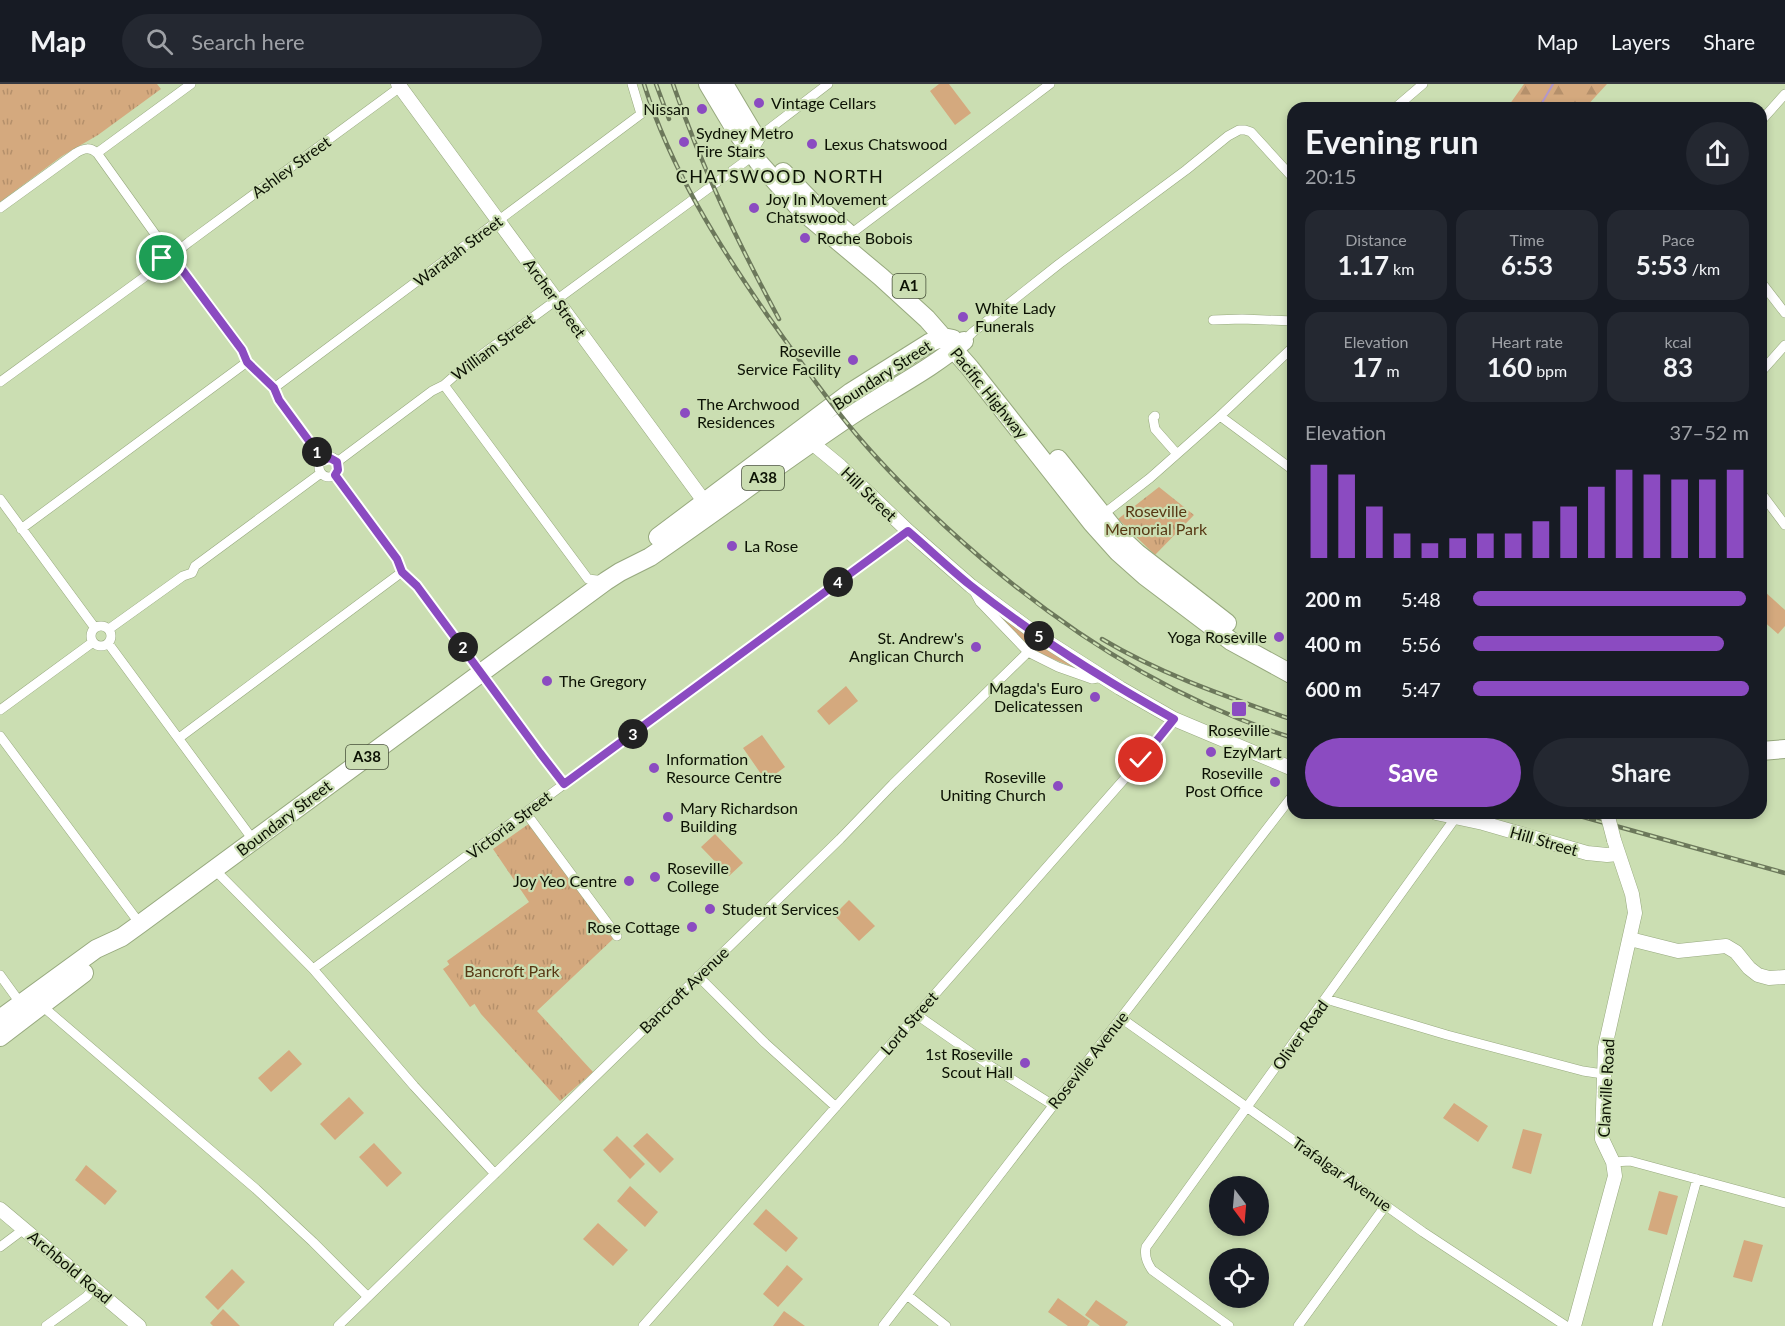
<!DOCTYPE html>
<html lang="en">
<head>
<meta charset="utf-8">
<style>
  body { margin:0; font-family:Lato,sans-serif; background:#242831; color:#f1f3f6; height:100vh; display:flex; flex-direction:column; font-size:22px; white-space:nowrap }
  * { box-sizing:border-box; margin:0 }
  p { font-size:20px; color:#9ea1a6 }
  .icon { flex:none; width:33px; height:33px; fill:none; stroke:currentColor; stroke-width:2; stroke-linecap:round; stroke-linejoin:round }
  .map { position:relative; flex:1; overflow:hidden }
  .details { position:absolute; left:1287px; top:18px; width:480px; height:717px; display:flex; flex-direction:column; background:#171b24; border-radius:18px; box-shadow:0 3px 9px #0003 }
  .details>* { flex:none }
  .needle { width:39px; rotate:164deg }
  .tools { position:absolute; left:1209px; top:1092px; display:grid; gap:12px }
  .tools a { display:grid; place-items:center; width:60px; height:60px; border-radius:50%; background:#171b24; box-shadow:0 3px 9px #0003; font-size:30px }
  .pin { position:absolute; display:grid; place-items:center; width:51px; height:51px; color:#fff; margin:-26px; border:3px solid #fff; border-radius:50%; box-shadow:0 2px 6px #0007 }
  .km { position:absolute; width:30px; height:30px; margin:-15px; border-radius:50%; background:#222; color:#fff; font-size:16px; line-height:30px; text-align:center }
  .round { display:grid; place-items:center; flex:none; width:63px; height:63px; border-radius:32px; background:#242831 }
  .head { display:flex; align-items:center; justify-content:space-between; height:102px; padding:0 18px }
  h1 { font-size:33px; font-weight:700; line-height:45px }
  .metrics { display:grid; grid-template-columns:repeat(3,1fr); gap:9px; height:102px; padding:6px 18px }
  .metrics div { display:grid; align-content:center; border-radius:15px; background:#242831; text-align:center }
  .metrics b { font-size:26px; font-weight:700 }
  .metrics small { font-size:16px; font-weight:400 }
  .metrics p { font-size:16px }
  .chart { height:168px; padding:12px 18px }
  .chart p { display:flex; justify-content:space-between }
  .chart svg { width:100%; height:108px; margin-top:6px; stroke:#8b4bc1; stroke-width:6 }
  .button { display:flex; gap:12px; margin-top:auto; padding:12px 18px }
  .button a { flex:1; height:69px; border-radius:36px; background:#8b4bc1; color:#fff; font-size:24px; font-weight:700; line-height:69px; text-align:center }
  .button a+a { background:#242831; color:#f1f3f6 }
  ul { padding:0 18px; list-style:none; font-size:20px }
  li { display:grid; grid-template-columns:96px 72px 1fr; align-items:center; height:45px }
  li i { height:15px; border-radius:8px; background:#8b4bc1 }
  header { display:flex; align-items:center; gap:36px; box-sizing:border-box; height:84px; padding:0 30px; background:#171b24; border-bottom:2px solid #363941 }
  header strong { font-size:28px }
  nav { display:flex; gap:33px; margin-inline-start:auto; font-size:21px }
  .search { width:420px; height:54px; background:#242831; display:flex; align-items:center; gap:15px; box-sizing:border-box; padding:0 21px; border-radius:33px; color:#9ea1a6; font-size:22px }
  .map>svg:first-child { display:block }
  .green { fill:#d4a97e }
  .forest { fill:url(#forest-firs) }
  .park { fill:url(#park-tufts) }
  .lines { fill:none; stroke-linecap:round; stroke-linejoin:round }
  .stream { stroke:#b197cd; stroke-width:2 }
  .street-casing { stroke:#97a97e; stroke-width:10 }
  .secondary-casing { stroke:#97a97e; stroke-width:15 }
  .highway-casing { stroke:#97a97e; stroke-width:20 }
  .street { stroke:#fff; stroke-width:9 }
  .secondary { stroke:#fff; stroke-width:14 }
  .highway { stroke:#fff; stroke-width:18 }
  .rail-casing { stroke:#6c785b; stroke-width:4.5 }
  .rail { stroke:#cbdeb2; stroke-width:2; stroke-dasharray:7; stroke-linecap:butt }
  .secondary-bridge-casing { stroke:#97a97e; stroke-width:15; stroke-linecap:butt }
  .secondary-bridge { stroke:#fff; stroke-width:14 }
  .route-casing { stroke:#fff; stroke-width:12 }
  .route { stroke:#8b4bc1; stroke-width:8 }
  .poi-dot { fill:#8b4bc1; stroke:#cbdeb2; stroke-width:2 }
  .labels { text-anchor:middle; stroke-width:4.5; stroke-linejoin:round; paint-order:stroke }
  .shield { fill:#cbdeb2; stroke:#454f38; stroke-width:1.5 }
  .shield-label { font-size:15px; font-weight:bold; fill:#0c1204 }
  .poi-label { font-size:16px; fill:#0c1204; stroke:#cbdeb2; text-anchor:start }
  .street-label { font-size:16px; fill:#0c1204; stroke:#cbdeb2 }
  .park-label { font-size:16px; fill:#573814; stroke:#cbdeb2 }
  .neighbourhood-label { font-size:18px; letter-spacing:1.5px; fill:#0c1204; stroke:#cbdeb2 }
</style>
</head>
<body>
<header>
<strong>Map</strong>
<div class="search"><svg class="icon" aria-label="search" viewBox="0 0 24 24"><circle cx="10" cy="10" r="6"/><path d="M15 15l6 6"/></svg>Search here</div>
<nav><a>Map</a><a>Layers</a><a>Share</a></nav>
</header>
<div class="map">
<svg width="1785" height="1242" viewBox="0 0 1785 1242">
  <defs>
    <pattern id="forest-firs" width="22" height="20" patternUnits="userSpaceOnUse" patternTransform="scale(1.5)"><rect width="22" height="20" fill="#d4a97e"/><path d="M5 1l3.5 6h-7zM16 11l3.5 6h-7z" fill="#b5906b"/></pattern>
    <pattern id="park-tufts" width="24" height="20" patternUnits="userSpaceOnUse" patternTransform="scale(1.5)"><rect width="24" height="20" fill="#d4a97e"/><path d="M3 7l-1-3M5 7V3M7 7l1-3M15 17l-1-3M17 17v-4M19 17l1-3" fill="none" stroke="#b5906b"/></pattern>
  </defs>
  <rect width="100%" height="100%" fill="#cbdeb2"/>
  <path class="green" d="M939 0H949L971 29 955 41 930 7Z
    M1764 507 1785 526V542L1778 550 1761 535V510Z
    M982 516 1094 592 1039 569 1028 563Z
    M846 602 858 617 829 641 817 627Z
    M762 651 785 683 766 697 743 664Z
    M715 750 743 779 729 792 701 763Z
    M849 816 875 842 859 857 834 831Z
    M463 871 490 909 470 923 443 885Z
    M289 966 302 980 271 1008 258 994Z
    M349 1013 364 1029 335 1056 320 1040Z
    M1454 1019 1488 1042 1478 1058 1443 1034Z
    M1523 1045 1542 1050 1531 1090 1512 1084Z
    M647 1049 674 1075 660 1089 633 1062Z
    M617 1052 645 1080 630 1095 603 1066Z
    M374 1059 402 1089 387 1103 359 1073Z
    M86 1081 117 1107 105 1121 75 1096Z
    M630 1102 658 1128 645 1143 617 1117Z
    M1659 1107 1678 1112 1667 1151 1648 1146Z
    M766 1125 798 1154 786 1168 753 1140Z
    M598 1139 628 1166 613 1182 583 1155Z
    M1744 1156 1763 1161 1752 1198 1733 1193Z
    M787 1181 803 1195 778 1223 763 1210Z
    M232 1185 245 1198 218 1226 205 1213Z
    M1058 1214 1090 1237 1087 1242H1068L1048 1228Z
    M1096 1216 1128 1238 1125 1242H1100L1085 1231Z
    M223 1225 240 1242H213L210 1239Z
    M784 1227 805 1242H773Z"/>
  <path class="forest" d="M1524 0H1607L1585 24H1507Z"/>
  <path class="park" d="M0 0H157L161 5 98 51 62 72 0 118Z
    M1159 403 1194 431 1155 471 1118 435Z
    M530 739 613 855 537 927 593 988 560 1017 481 930 447 877 529 818 493 765Z"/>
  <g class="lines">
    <path class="stream" d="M1539 24 1553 0"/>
    <g class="street-casing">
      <path id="street" d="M1395 24 1423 0
        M1761 37 1785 10
        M97 69 191 0
        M0 124 76 69C84 64 90 63 97 69L165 164
        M848 152 1050 0
        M163 171a9 9 0 1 1 18 0a9 9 0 1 1-18 0Z
        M179 166 189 158 400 3
        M177 179 242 266 247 278 274 304 279 316 323 376
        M1761 198 1785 229
        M1213 236 1242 235 1293 237
        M964 257 973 248 1059 180 1186 86 1228 52 1239 46H1245L1251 48 1293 94
        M1761 288 1785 261
        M0 298 165 178
        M444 301 588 495 605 497
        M274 304 641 30 632 0
        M1155 332 1153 334 1155 345 1177 370
        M1220 332 1293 386
        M319 383a10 10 0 1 1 20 0a10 10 0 1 1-20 0Z
        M337 378 432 307 444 301 461 286 747 76 764 49 828 0
        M335 391 397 475 402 488 417 502 539 669 564 700
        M1761 409 1785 441
        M0 415 95 544
        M1101 432 1150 394 1220 332 1293 263
        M21 445 247 278
        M974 507 980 518 1028 568 1058 583 1092 595 1103 593
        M91 552a10 10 0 1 1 20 0a10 10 0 1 1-20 0Z
        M109 545 183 492 192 489 195 482 321 389
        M108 559 254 757
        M0 626 93 558
        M0 652 140 840
        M179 654 402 488
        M526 729 617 852
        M215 786 313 885 414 1002 495 1090
        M313 885 908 447
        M0 891 21 920
        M698 892 765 959 836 1023
        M1326 915 1447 951 1583 987 1603 990
        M41 921 256 1105 313 1158 368 1213
        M917 931 989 981 1053 1021
        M1121 934 1423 1148 1566 1242
        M1613 1078 1630 1077 1785 1119
        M0 1163 24 1145
        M907 1211 946 1242
        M46 1242 86 1213 94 1204
        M338 1242 840 755 893 700 1028 568
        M643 1242 1141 676 1174 635
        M883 1242 1293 711
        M1229 1242 1152 1186C1147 1179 1144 1172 1146 1163L1456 733
        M1298 1242 1386 1121
        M1657 1242 1697 1095"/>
    </g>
    <g class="secondary-casing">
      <path id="secondary" d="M398 0 709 424
        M812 359 840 382 908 447 971 502 1040 553 1120 604 1174 635 1293 685
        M1436 729 1483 739 1587 769 1607 771 1618 770
        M1630 855 1678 867 1726 862 1736 868 1749 884 1758 891 1769 894 1785 893
        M0 1125 139 1242
        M1574 1242 1615 1092 1613 1078 1602 1055 1605 963 1635 829 1632 810 1614 756"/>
    </g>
    <g class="highway-casing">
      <path id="highway" d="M708 0 736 47 760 80 801 126 881 193 927 235 970 284 1092 439 1118 468 1145 492 1231 557 1293 591
        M724 0 755 52
        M783 88 811 117 848 149
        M1058 375 1121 454 1137 469 1227 539
        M658 453 851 308 929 259 943 253 953 255
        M1761 667 1785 665
        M0 935 96 865 122 853 140 840 606 497 620 488 650 473C717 427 782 378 849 333 887 307 929 287 964 257
        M0 953 84 889"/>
    </g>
    <use href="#street" class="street"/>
    <use href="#secondary" class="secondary"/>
    <use href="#highway" class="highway"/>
    <g class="rail-casing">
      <path id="rail" d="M644 0C671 86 719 162 770 235 798 274 825 313 856 350 883 382 914 413 945 442 1046 535 1161 613 1293 654
        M656 0 669 35
        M673 0C702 84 737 157 779 235
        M1102 555C1162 591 1228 613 1293 636
        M1569 729 1785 789"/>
    </g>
    <use href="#rail" class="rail"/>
    <g class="secondary-bridge-casing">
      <path id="secondary-bridge" d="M1607 729 1614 756"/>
    </g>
    <use href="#secondary-bridge" class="secondary-bridge"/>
  </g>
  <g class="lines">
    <g class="route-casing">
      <path id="route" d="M162 174 165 178 169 180 177 179 242 266 247 278 274 304 279 316 323 376 330 374 337 378 338 386 335 391 397 475 402 488 417 502 540 669 564 700 908 447C929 465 949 484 970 501 1034 552 1104 596 1174 635L1141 676"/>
    </g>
    <use href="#route" class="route"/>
  </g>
  <g class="poi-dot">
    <circle cx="759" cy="19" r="6"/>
    <circle cx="702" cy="25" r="6"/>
    <circle cx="684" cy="58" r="6"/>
    <circle cx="812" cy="60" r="6"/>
    <circle cx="754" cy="124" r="6"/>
    <circle cx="805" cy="154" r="6"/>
    <circle cx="963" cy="233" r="6"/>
    <circle cx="853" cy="276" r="6"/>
    <circle cx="685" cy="329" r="6"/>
    <circle cx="732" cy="462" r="6"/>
    <circle cx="1279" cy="553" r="6"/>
    <circle cx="976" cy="563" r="6"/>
    <circle cx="547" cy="597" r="6"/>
    <circle cx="1095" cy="613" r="6"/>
    <rect x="1231" y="617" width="16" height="16" rx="3"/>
    <circle cx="1211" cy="668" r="6"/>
    <circle cx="654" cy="684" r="6"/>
    <circle cx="1275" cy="698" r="6"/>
    <circle cx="1058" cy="702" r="6"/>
    <circle cx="668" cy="733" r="6"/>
    <circle cx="655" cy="793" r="6"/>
    <circle cx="629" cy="797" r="6"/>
    <circle cx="710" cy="825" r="6"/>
    <circle cx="692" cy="843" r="6"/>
    <circle cx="1025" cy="979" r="6"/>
  </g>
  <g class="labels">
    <g class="shield">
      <rect x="892.5" y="190" width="33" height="24" rx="4.5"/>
      <rect x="742" y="382" width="42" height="24" rx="4.5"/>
      <rect x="346" y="661" width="42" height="24" rx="4.5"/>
    </g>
    <g class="shield-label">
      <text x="909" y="207">A1</text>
      <text x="763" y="399">A38</text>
      <text x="367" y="678">A38</text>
    </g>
    <g class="poi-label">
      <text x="771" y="25">Vintage Cellars</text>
      <text x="690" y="31" text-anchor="end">Nissan</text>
      <text x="696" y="55">Sydney Metro<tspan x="696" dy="18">Fire Stairs</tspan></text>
      <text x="824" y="66">Lexus Chatswood</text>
      <text x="766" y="121">Joy In Movement<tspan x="766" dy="18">Chatswood</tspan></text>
      <text x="817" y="160">Roche Bobois</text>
      <text x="975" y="230">White Lady<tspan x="975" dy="18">Funerals</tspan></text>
      <text x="841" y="273" text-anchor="end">Roseville<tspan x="841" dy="18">Service Facility</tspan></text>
      <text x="697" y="326">The Archwood<tspan x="697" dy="18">Residences</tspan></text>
      <text x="744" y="468">La Rose</text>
      <text x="1267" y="559" text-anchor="end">Yoga Roseville</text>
      <text x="964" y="560" text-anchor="end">St. Andrew's<tspan x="964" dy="18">Anglican Church</tspan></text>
      <text x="559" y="603">The Gregory</text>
      <text x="1083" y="610" text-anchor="end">Magda's Euro<tspan x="1083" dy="18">Delicatessen</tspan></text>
      <text x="1239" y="652" text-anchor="middle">Roseville</text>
      <text x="1223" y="674">EzyMart</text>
      <text x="666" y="681">Information<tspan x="666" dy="18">Resource Centre</tspan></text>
      <text x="1263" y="695" text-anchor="end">Roseville<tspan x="1263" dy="18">Post Office</tspan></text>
      <text x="1046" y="699" text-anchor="end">Roseville<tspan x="1046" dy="18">Uniting Church</tspan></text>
      <text x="680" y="730">Mary Richardson<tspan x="680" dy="18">Building</tspan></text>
      <text x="667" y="790">Roseville<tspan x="667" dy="18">College</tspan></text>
      <text x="617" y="803" text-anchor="end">Joy Yeo Centre</text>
      <text x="722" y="831">Student Services</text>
      <text x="680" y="849" text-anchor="end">Rose Cottage</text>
      <text x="1013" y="976" text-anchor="end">1st Roseville<tspan x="1013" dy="18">Scout Hall</tspan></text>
    </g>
    <g class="street-label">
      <text transform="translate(291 83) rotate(-36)" y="6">Ashley Street</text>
      <text transform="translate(458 167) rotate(-37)" y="6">Waratah Street</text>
      <text transform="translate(555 214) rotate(54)" y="6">Archer Street</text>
      <text transform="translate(493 263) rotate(-37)" y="6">William Street</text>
      <text transform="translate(882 291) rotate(-33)" y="6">Boundary Street</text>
      <text transform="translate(989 309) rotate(51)" y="6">Pacific Highway</text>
      <text transform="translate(869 410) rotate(44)" y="6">Hill Street</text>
      <text transform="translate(284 734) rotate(-37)" y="6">Boundary Street</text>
      <text transform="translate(509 741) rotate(-37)" y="6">Victoria Street</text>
      <text transform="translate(1544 757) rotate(16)" y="6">Hill Street</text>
      <text transform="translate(684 906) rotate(-44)" y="6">Bancroft Avenue</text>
      <text transform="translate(909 939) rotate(-49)" y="6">Lord Street</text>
      <text transform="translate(1300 951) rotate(-54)" y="6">Oliver Road</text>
      <text transform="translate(1088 976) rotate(-52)" y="6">Roseville Avenue</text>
      <text transform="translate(1606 1004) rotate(-87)" y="6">Clanville Road</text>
      <text transform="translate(1342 1090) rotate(35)" y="6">Trafalgar Avenue</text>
      <text transform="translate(70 1183) rotate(40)" y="6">Archbold Road</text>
    </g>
    <g class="park-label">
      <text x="1156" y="433">Roseville<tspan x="1156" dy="18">Memorial Park</tspan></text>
      <text x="512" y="893">Bancroft Park</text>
    </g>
    <g class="neighbourhood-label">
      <text x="780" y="99">CHATSWOOD NORTH</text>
    </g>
  </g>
</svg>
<div class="tools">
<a><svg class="needle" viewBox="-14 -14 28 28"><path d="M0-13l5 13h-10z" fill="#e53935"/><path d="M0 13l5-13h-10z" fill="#9ea1a6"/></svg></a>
<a><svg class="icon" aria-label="locate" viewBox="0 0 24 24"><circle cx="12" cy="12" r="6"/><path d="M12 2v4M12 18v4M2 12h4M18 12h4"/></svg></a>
</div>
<div class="pin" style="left:162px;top:174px;background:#1e9e55"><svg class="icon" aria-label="arrive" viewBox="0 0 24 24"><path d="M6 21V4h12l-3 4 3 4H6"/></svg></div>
<div class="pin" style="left:1141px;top:676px;background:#d93025"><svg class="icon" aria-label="check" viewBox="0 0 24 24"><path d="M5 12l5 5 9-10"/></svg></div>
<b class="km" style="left:317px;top:368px">1</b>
<b class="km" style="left:463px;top:563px">2</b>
<b class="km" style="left:633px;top:650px">3</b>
<b class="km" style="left:838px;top:498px">4</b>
<b class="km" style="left:1039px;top:552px">5</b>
<section class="details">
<div class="head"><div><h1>Evening run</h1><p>20:15</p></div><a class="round"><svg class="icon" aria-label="share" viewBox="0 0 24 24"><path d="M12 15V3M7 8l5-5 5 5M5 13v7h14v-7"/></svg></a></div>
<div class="metrics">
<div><p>Distance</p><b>1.17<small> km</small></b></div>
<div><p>Time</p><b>6:53</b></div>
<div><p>Pace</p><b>5:53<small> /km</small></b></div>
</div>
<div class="metrics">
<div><p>Elevation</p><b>17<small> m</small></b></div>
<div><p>Heart rate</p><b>160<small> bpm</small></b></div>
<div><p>kcal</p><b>83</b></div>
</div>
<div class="chart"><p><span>Elevation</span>37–52 m</p>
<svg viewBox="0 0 160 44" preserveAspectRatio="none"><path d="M5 44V6M15 44V10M25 44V23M35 44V34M45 44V38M55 44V36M65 44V34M75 44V34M85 44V29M95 44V23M105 44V15M115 44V8M125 44V10M135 44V12M145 44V12M155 44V8"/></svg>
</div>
<ul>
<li><b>200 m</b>5:48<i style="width:99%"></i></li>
<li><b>400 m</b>5:56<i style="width:91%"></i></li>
<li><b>600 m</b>5:47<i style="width:100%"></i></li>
</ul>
<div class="button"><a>Save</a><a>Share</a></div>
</section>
</div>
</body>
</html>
